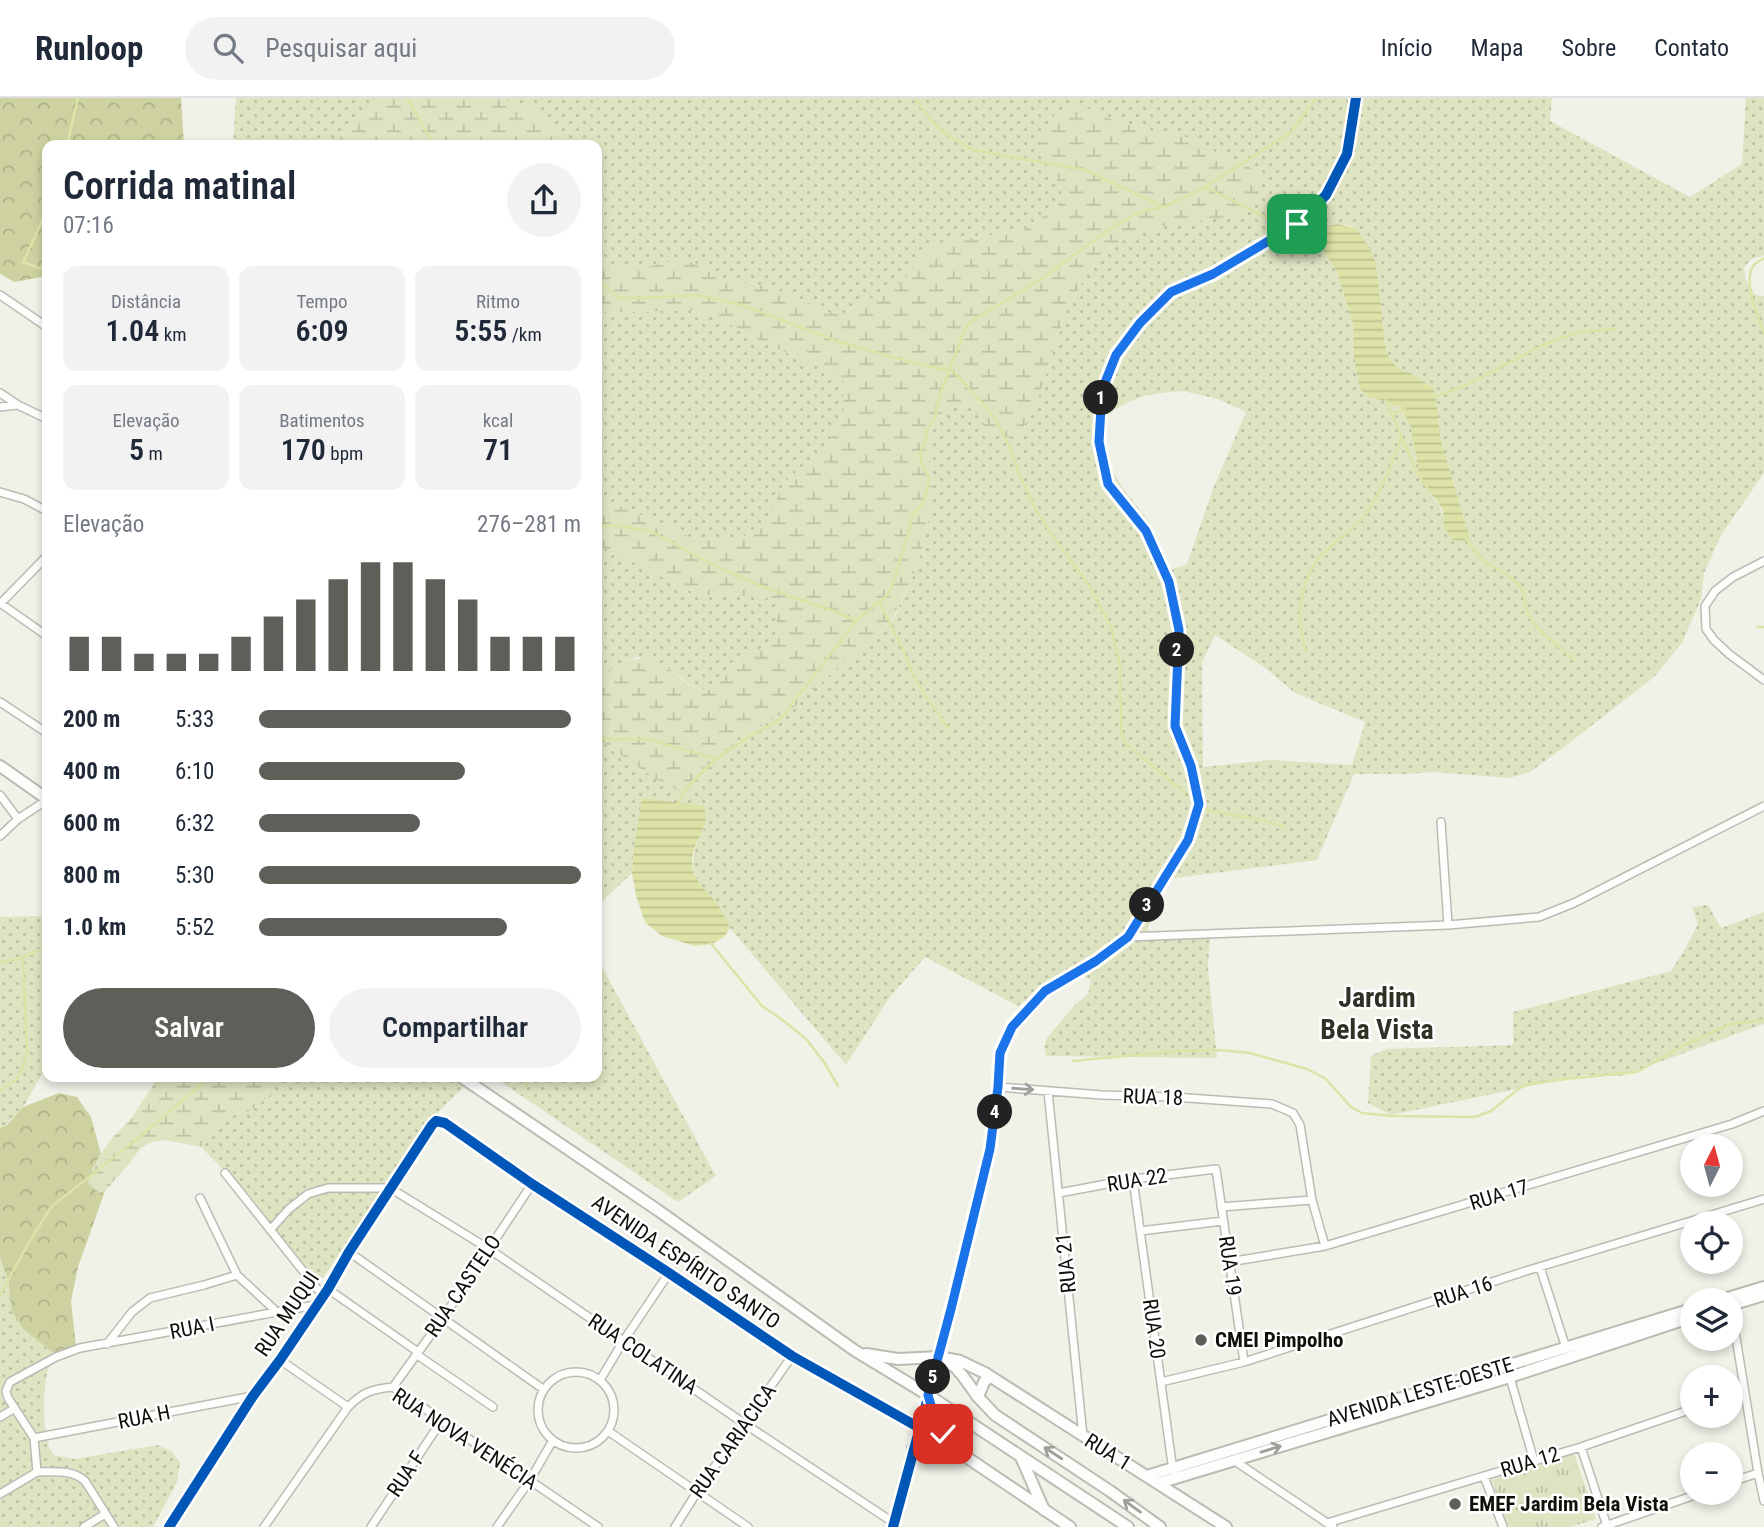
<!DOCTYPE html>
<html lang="pt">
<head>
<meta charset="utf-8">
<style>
  body { margin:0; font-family:"Roboto Condensed",sans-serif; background:#f2f2f3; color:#1f2937; height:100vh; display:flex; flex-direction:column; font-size:26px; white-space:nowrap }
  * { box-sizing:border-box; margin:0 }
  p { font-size:23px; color:#747a83 }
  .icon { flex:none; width:38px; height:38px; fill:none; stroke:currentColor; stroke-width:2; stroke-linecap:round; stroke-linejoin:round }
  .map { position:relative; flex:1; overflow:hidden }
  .sheet { position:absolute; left:42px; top:42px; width:560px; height:942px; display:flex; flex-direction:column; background:#fff; border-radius:14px; box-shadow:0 4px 10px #0003 }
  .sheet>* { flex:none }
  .needle { width:46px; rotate:6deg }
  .controls { position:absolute; left:1680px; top:1036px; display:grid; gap:14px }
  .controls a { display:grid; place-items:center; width:63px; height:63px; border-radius:50%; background:#fff; box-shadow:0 4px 10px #0003; font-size:35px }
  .pin { position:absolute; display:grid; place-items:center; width:60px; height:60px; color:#fff; margin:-30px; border-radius:14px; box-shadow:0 4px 10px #0006 }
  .km { position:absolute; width:35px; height:35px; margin:-18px; border-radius:50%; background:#222; color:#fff; font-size:19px; line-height:35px; text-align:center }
  .round { display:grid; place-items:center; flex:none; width:74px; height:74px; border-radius:37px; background:#f2f2f3 }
  .summary { display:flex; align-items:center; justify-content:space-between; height:119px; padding:0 21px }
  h1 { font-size:38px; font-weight:600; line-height:52px }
  .metrics { display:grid; grid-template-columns:repeat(3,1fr); gap:10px; height:119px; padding:7px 21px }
  .metrics div { display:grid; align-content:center; border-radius:14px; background:#f2f2f3; text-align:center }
  .metrics b { font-size:30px; font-weight:600 }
  .metrics small { font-size:19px; font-weight:400 }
  .metrics p { font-size:19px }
  .chart { height:196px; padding:14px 21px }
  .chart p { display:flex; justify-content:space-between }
  .chart svg { width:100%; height:126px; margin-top:7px; stroke:#5e5f58; stroke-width:6 }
  .cta { display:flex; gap:14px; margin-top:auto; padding:14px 21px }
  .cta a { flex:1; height:80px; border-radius:42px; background:#5e5f58; color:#fff; font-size:28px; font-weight:600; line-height:80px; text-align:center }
  .cta a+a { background:#f2f2f3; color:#1f2937 }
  ul { padding:0 21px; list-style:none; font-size:23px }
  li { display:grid; grid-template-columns:112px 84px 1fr; align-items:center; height:52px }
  li i { height:18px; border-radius:9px; background:#5e5f58 }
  header { display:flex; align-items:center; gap:42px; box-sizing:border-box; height:98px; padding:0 35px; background:#fff; border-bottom:2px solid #e0e1e3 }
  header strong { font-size:33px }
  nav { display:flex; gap:38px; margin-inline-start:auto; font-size:24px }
  .search { width:490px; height:63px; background:#f2f2f3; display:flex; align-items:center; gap:18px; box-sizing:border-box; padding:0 24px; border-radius:38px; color:#747a83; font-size:26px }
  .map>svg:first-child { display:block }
  .grass { fill:url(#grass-dots); fill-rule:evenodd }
  .forest { fill:url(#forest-crowns) }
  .wetland { fill:url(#wetland-marsh) }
  .park { fill:url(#park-tufts) }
  .water { fill:url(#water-rules) }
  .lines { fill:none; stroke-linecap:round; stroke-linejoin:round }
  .stream { stroke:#dde3a6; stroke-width:2.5 }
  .street-casing { stroke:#babcb4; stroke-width:10 }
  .secondary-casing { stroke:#babcb4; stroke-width:14 }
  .primary-casing { stroke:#babcb4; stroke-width:14 }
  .street { stroke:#fdfdfc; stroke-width:7 }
  .secondary { stroke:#fdfdfc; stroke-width:10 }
  .primary { stroke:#fdfdfc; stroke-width:10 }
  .cycleway-casing { stroke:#fff; stroke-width:15 }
  .cycleway { stroke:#0057b8; stroke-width:10 }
  .oneway { stroke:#9e9e9b }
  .route-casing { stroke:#fff; stroke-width:14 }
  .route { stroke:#1a73e8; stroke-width:9 }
  .poi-dot { fill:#5e5f58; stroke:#fff; stroke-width:2.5 }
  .labels { text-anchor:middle; stroke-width:5; stroke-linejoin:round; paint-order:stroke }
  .street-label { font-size:21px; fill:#0f100a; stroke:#fff }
  .poi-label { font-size:21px; font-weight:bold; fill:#0f100a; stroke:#fff; text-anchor:start }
  .district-label { font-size:28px; font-weight:bold; fill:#303124; stroke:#fff }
</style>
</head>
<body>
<header>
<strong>Runloop</strong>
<div class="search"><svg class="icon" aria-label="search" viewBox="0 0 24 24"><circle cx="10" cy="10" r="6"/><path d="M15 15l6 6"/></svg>Pesquisar aqui</div>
<nav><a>Início</a><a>Mapa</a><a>Sobre</a><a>Contato</a></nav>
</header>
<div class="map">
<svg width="1764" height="1429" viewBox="0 0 1764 1429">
  <defs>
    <pattern id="grass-dots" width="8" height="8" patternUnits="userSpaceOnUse" patternTransform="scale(1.75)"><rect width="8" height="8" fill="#dee3c2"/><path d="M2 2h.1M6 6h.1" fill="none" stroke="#bdc2a5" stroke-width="1.8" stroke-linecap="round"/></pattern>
    <pattern id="forest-crowns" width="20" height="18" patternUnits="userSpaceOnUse" patternTransform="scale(1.75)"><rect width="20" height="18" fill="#cdd2a0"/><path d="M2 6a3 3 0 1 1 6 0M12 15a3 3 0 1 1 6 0" fill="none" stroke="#afb388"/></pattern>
    <pattern id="wetland-marsh" width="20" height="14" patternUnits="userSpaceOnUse" patternTransform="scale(1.75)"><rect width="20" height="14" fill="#dee3c2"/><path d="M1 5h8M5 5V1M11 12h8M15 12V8" fill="none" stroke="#bdc2a5"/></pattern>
    <pattern id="park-tufts" width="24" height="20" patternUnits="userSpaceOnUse" patternTransform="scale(1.75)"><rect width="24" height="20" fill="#dee3c2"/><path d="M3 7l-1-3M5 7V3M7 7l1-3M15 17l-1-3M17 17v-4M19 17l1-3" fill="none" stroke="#bdc2a5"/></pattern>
    <pattern id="water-rules" width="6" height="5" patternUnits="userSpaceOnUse" patternTransform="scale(1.75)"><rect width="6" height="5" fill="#dde3a6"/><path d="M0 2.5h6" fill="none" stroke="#bcc28e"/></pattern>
  </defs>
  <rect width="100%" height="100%" fill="#f0f2e8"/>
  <path class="grass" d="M236 0H380L360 25 329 47H233Z
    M497 0H1552L1550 23 1690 99 1742 66 1746 0H1764V158L1753 160 1744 169 1745 180 1755 197 1764 198V375L1721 437 1704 475 1701 501 1682 545 1654 579 1568 646 1530 674 1509 680 1433 674 1406 676H1354L1317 762 1167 781 1147 832 1189 839 1210 840 1208 869 1217 960 1046 958 1044 949 1047 940 1074 908 1088 896 1091 882 1086 879 1069 878 1018 908 925 859 890 899 846 967 730 830C713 785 673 786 705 729L637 733 634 750 632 775 597 808V640L631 664 701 684 739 638 758 630 797 607 845 563 872 542 894 520 913 478 925 443 933 391 928 343 933 325 942 315 959 307 974 308 983 323 1019 336 1035 310 1066 214 1089 172 1113 147 1139 135 1163 128 1222 119 1246 67 1232 66 1207 48 1191 40 1137 30 1111 21 1093 12 1047 67 1056 79 1062 95 1058 108 1023 132 971 140 956 139 915 168 903 184 844 215 826 214 786 195 763 188 723 181 695 165 680 162 638 170H612L601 154 597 141V47H564L535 11ZM1337 126 1349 127 1356 130 1376 165 1385 246 1389 261 1397 270 1416 278 1433 290 1436 300 1440 339 1469 437 1444 429C1443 412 1440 406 1428 394 1423 376 1413 324 1402 311 1399 307 1398 307 1393 305L1354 259 1353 226 1337 174 1316 142ZM1183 293 1218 301 1246 314 1213 391 1187 466 1170 472 1148 422 1127 396 1107 365 1104 354 1103 320C1134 298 1146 296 1183 293ZM1215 537 1264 569 1295 595 1365 624 1352 667 1270 662 1203 669 1202 564Z
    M597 210 608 215 689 212 715 218 767 247 828 271 843 282 844 318 827 347 784 385 766 425 759 432 740 440 729 442H719L690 439 623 409 597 406Z
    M597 446 605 451 615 452 640 468 651 471 676 488 716 498H758L767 500 776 504 778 514 774 543 766 549 738 558 731 566 715 592 701 591 691 588 668 570 637 559 627 563 597 581Z
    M1708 807 1721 830 1764 814V926L1621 978 1584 977 1391 1017 1368 1005 1371 958 1386 951 1513 947V914L1671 873 1685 851 1698 826 1692 809Z
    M47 818V968L23 1009 6 1027 0 1030V819Z
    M597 860 716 1078 678 1104 492 978H597Z
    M280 978H453L466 987 430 1022 323 1180 314 1179 295 1158 256 1105 201 1049C209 1041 212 1029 221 1022 231 1014 243 1017 252 1012 254 1011 255 1009 256 1008 270 998 273 995 280 978Z
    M0 1160 8 1182 12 1213 23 1231 56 1257C53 1262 50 1267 48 1272 42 1293 42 1339 53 1357L74 1361 158 1347 172 1354 180 1364 177 1384 153 1429H0Z"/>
  <path class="forest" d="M0 0H181L184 47H47V178L14 184 0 176Z
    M59 995 77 999 91 1019 101 1056 90 1075 99 1094 105 1093 78 1169 71 1203 76 1249 56 1257 23 1231 12 1213 8 1182 0 1160V1030L7 1027 23 1009Z"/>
  <path class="wetland" d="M380 0H497L535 11 564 47H329L360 25Z
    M1074 7 1093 12 1111 21 1137 30 1191 40 1207 48 1232 65 1246 67 1257 74 1259 85 1256 99 1249 112 1234 118 1163 128 1139 135 1113 147 1089 172 1066 214 1035 310 1019 336 1012 340 986 336 983 323 973 308 959 307 942 315 933 325 928 343 933 391 925 443 913 478 893 520 872 542 845 563 797 607 758 630 739 638 701 684 689 691 675 690 657 682 597 640V581C618 563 641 553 667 569 676 576 683 585 693 589 700 592 708 591 715 592L731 566 738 558 766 549 774 543 778 514 776 504 767 500 758 498H716L695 495 676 488 651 471 640 468 615 452 605 451 597 446V406L623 409 690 439 719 442H729L740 440 758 432 766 425 784 385 827 347 844 318 843 283 828 271 767 247 715 218 689 212 608 215 597 210V141L601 154 612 170H638L680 162 695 165 723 181 763 188 786 195 826 214 844 215 902 184 915 168 939 145 956 139 971 140 1023 132 1058 108 1062 95 1056 79 1047 67 1041 48 1045 31 1057 13Z
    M159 978H280C273 995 270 998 256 1008 255 1009 254 1011 252 1012 243 1017 231 1014 221 1022 212 1029 209 1041 201 1049L165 1042 151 1044 140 1051 129 1066 105 1093 99 1095 88 1085 90 1075 107 1047 115 1037 131 1021Z"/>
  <path class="park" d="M1574 1355 1596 1421 1571 1429H1508L1492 1382Z"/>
  <path class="water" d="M1338 126 1356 130 1370 151 1376 165 1385 246 1389 261 1398 270 1416 278 1433 290 1436 300 1440 339 1469 437 1468 442 1465 443 1453 442 1444 429 1443 413 1436 401 1428 394 1419 374 1411 330 1401 309 1368 298 1360 291 1354 259 1353 226 1337 174 1316 142 1309 144 1307 136 1314 131Z
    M642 700 703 708C713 730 691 743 692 765 693 781 705 791 714 802 721 810 726 820 730 830L724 839 712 846 695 848 662 838 645 824 636 798 632 775 634 750Z"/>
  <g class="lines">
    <path class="stream" d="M407 0 434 47
      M915 0C931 25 946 40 974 52L1085 72 1164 109
      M67 47 78 0
      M1205 89 1282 127
      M47 110 36 137 23 164 47 173
      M1764 160C1761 162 1757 164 1754 167 1742 182 1758 220 1764 235
      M597 181 619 200H641L697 197 742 207 837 243 910 264 950 273
      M951 271 987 310 997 324 1010 350 1018 373 1035 410 1050 434 1090 489 1111 529 1120 566 1121 631 1124 644 1185 695
      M1434 299 1466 287 1541 248 1558 241 1580 234 1616 231
      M1386 302 1417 375 1428 391
      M1392 316 1405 311
      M597 427 622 428 652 434 717 469 766 490 834 513 856 523
      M1465 440C1472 449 1478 458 1487 465 1497 472 1510 476 1518 486 1527 495 1523 505 1528 516 1533 529 1563 552 1574 562
      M879 504 902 549 913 576 925 597 948 630
      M1757 529H1764
      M1306 554C1303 542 1299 530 1300 517 1300 500 1309 469 1321 457 1334 444 1350 435 1362 421 1381 398 1391 366 1402 338
      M597 643 603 641H647L716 661
      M678 706C686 683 724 654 745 641 757 633 772 628 783 618L856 523 887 497 891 491 909 434 912 418 922 406 927 393 929 381 921 364 920 355 925 344 927 333 935 319 940 296 964 234 969 225 1041 181 1110 131 1132 118 1144 113 1164 109 1205 89 1291 34 1316 0
      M1203 710 1211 713 1262 722 1284 729
      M709 843 762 908 784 923 806 941 824 964 838 988
      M0 864C18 863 31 856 47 848
      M1073 963 1178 953 1220 952 1250 955 1307 971 1326 981 1351 1009 1362 1015 1392 1018 1475 1019 1491 1013 1520 990 1528 986 1566 981 1637 974 1684 947 1731 926 1764 922
      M527 987 528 978
      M0 992 17 981 23 969 27 953 23 860
      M0 1197 28 1146 51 1109 142 1037 211 978"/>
    <g class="street-casing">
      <path id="street" d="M0 197 47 229
        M0 295 18 307 47 321
        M0 309 17 307
        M0 394 24 401 47 413
        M1764 463 1733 479 1715 493 1705 508 1706 531 1714 542 1729 556 1764 582
        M0 505 47 538
        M1 505 47 458
        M0 604 47 635
        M0 697 18 721
        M1441 724 1448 827
        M0 738 18 721 47 702
        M1128 839 1448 827 1539 819 1574 805 1764 708
        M998 989 1102 997 1174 999 1272 1006 1293 1015 1300 1027 1312 1102 1325 1148
        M1048 993 1083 1338
        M225 1075 323 1198
        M1133 1081 1173 1373
        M1059 1095 1133 1081 1216 1071 1244 1264
        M200 1100 237 1177 277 1214
        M1221 1109 1312 1102
        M270 1132 289 1111 308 1096 328 1090H390L489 1151 745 1326 894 1425
        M1140 1133 1223 1123
        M349 1154 543 1291
        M1229 1164 1325 1148 1732 1026 1764 1013
        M1540 1169 1566 1250
        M328 1191 418 1254
        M1731 1209 1758 1375 1764 1403
        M107 1246 132 1214 150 1200 204 1187 237 1177
        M416 1256 493 1309
        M280 1262 348 1309
        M538 1312a38 38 0 1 1 76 0a38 38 0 1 1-76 0Z
        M1509 1276 1534 1363
        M600 1282 624 1242 669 1175
        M1161 1284 1244 1264 1529 1172 1764 1101
        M393 1289 443 1220 532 1086
        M1731 1298 1744 1293
        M0 1319 15 1310
        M608 1333 748 1429
        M34 1340 253 1298
        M1581 1349 1607 1428
        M1235 1363 1333 1429
        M1484 1378 1503 1429
        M1731 1384 1758 1375
        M0 1396 37 1374
        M1327 1425 1581 1349 1692 1311
        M84 1429 105 1416
        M114 1429 85 1383C72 1371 53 1374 37 1374L34 1340 8 1300 6 1293 10 1284 56 1259 80 1250 315 1207
        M169 1429 253 1298 280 1262 328 1191 349 1154 432 1027 436 1023 445 1025 532 1086 669 1175 792 1258 919 1329
        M264 1429 348 1309C363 1294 372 1291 393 1289L598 1429
        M371 1429 442 1322
        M497 1429 530 1382 553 1342
        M675 1429 697 1394 792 1258
        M1602 1429 1701 1395"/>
    </g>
    <g class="secondary-casing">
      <path id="secondary" d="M1721 1202 1764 1189
        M1731 1207 1764 1197
        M939 1259 960 1263 985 1275 1226 1429
        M978 1299 984 1284 990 1278
        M913 1350 919 1345 941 1342 1070 1429
        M1147 1378 1692 1211
        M1159 1385 1510 1279 1692 1219
        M893 1429 939 1259 990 1051 998 989 1000 955 1012 928 1045 893 1096 863 1128 839 1188 742 1199 706 1191 668 1175 628 1179 532 1169 484 1146 433 1108 386 1099 344 1102 292 1116 257 1140 225 1171 194 1213 176 1297 126 1326 97 1347 56 1356 0"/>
    </g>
    <g class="primary-casing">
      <path id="primary" d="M0 668 47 701
        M460 978 659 1113 854 1252 928 1297 1128 1429
        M866 1256 898 1261 939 1259 955 1269 962 1277 978 1299 995 1317 1110 1393 1160 1429
        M928 1297C933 1325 943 1337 962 1356
        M1021 1359 1044 1412"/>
    </g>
    <use href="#street" class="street"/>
    <use href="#secondary" class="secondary"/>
    <use href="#primary" class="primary"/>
    <g class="cycleway-casing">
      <path id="cycleway" d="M169 1429 253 1298 280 1262 328 1191 349 1154 432 1027 436 1023 445 1025 532 1086 669 1175 792 1258 941 1342
        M893 1429 939 1259 990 1051 998 989 1000 955 1012 928 1045 893 1096 863 1128 839 1188 742 1199 706 1191 668 1175 628 1179 532 1169 484 1146 433 1108 386 1099 344 1102 292 1116 257 1140 225 1171 194 1213 176 1297 126 1326 97 1347 56 1356 0"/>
    </g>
    <use href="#cycleway" class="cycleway"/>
  </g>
  <defs><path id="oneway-shaft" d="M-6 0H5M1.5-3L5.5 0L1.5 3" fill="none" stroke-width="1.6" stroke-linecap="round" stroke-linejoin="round" transform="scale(1.75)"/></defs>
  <g class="oneway">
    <use href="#oneway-shaft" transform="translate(1023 991) rotate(4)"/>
    <use href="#oneway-shaft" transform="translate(1271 1351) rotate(-17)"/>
    <use href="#oneway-shaft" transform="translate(1053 1355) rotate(-147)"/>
    <use href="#oneway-shaft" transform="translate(1132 1408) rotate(-144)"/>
  </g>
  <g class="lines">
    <g class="route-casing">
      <path id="route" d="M943 1336 936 1324 928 1297 951 1211 990 1051 998 989 1000 955 1012 929 1045 893 1096 863 1128 839 1188 742 1199 706 1191 668 1175 628 1179 532 1169 484 1146 433 1108 386 1099 344 1102 292 1116 257 1140 225 1171 194 1213 176 1297 126"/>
    </g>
    <use href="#route" class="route"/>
  </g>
  <g class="poi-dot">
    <circle cx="1201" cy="1242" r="7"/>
    <circle cx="1455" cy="1406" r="7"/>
  </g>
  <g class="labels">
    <g class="street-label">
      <text transform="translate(1153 999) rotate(2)" y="7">RUA 18</text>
      <text transform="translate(1137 1082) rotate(-9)" y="7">RUA 22</text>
      <text transform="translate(1499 1097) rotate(-17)" y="7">RUA 17</text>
      <text transform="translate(686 1164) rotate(34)" y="7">AVENIDA ESPÍRITO SANTO</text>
      <text transform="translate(1066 1165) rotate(-96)" y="7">RUA 21</text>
      <text transform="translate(1230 1168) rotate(82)" y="7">RUA 19</text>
      <text transform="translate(463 1188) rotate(-56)" y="7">RUA CASTELO</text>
      <text transform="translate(1463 1194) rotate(-18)" y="7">RUA 16</text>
      <text transform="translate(287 1216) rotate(-56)" y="7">RUA MUQUI</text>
      <text transform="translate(192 1230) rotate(-11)" y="7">RUA I</text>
      <text transform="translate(1154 1231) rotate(82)" y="7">RUA 20</text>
      <text transform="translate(643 1256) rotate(34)" y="7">RUA COLATINA</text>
      <text transform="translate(1420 1294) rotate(-17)" y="7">AVENIDA LESTE-OESTE</text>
      <text transform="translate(144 1319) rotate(-11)" y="7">RUA H</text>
      <text transform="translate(465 1341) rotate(33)" y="7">RUA NOVA VENÉCIA</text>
      <text transform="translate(733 1343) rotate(-55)" y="7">RUA CARIACICA</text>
      <text transform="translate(1108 1354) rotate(32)" y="7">RUA 1</text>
      <text transform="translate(1530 1364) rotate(-17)" y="7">RUA 12</text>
      <text transform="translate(406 1376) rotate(-56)" y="7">RUA F</text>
    </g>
    <g class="poi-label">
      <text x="1215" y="1249">CMEI Pimpolho</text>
      <text x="1469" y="1413">EMEF Jardim Bela Vista</text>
    </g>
    <g class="district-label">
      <text x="1377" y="909">Jardim<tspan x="1377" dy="32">Bela Vista</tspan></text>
    </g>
  </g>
</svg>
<div class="controls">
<a><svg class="needle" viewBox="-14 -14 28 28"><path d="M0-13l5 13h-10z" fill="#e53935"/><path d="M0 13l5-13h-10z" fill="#747a83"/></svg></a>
<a><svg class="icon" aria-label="locate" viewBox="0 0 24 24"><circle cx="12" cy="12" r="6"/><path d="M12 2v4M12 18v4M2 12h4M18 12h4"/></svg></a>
<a><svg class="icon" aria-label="layers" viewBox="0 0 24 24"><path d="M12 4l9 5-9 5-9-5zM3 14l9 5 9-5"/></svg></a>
<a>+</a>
<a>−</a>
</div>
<div class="pin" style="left:1297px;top:126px;background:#1e9e55"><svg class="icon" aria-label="arrive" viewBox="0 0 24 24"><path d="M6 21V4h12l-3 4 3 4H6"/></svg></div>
<div class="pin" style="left:943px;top:1336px;background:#d93025"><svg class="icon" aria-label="check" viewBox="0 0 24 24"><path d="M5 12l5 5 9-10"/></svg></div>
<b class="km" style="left:1101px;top:300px">1</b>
<b class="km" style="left:1177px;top:552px">2</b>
<b class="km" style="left:1147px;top:807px">3</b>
<b class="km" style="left:995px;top:1014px">4</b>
<b class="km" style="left:933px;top:1279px">5</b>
<section class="sheet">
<div class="summary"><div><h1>Corrida matinal</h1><p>07:16</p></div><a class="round"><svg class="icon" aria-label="share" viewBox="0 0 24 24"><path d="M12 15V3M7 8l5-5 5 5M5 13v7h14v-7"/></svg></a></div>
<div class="metrics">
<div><p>Distância</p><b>1.04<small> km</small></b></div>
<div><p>Tempo</p><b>6:09</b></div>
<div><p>Ritmo</p><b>5:55<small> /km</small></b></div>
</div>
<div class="metrics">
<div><p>Elevação</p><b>5<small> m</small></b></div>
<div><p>Batimentos</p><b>170<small> bpm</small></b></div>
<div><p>kcal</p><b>71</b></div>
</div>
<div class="chart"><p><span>Elevação</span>276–281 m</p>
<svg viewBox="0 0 160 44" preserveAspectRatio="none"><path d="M5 44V32M15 44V32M25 44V38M35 44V38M45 44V38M55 44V32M65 44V25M75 44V19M85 44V12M95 44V6M105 44V6M115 44V12M125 44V19M135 44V32M145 44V32M155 44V32"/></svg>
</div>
<ul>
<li><b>200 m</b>5:33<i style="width:97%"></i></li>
<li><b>400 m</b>6:10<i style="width:64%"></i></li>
<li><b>600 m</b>6:32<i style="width:50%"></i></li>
<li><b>800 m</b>5:30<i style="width:100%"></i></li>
<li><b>1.0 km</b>5:52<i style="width:77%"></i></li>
</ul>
<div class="cta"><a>Salvar</a><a>Compartilhar</a></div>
</section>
</div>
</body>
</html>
